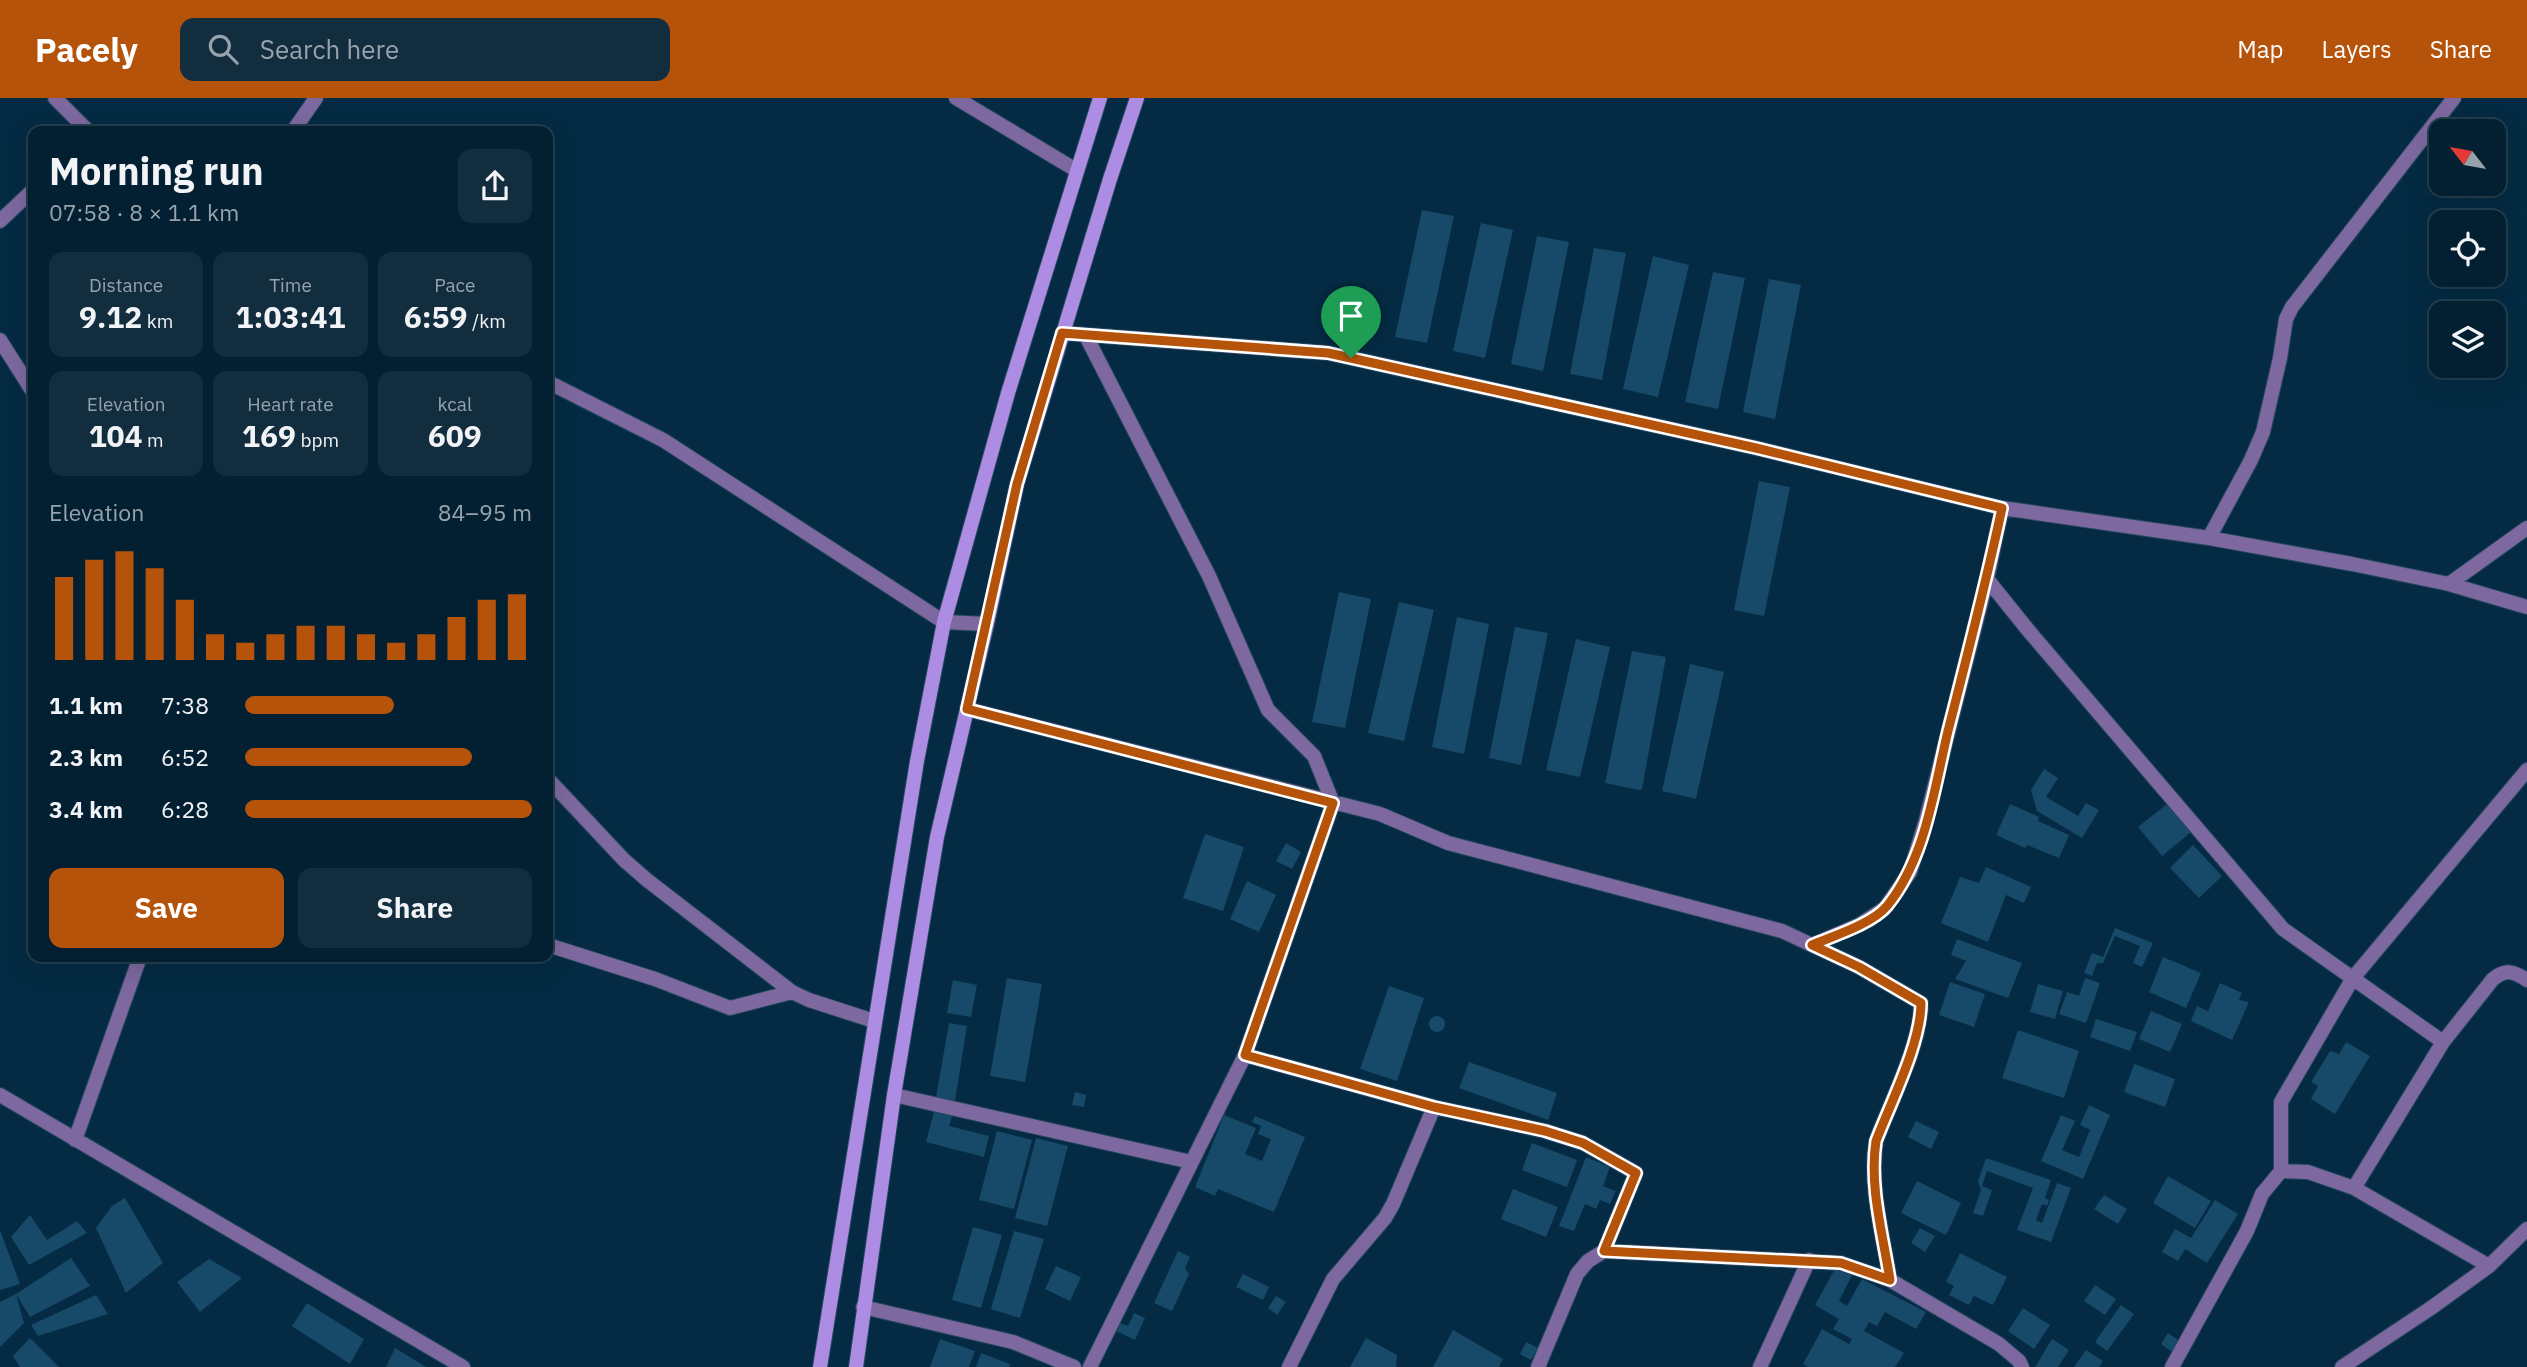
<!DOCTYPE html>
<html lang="en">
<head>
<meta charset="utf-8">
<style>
  body { margin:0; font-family:"IBM Plex Sans",sans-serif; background:#112d3e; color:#f1f3f6; height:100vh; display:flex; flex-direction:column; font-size:26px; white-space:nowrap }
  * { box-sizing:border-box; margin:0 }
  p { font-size:23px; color:#97a3ac }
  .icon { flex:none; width:38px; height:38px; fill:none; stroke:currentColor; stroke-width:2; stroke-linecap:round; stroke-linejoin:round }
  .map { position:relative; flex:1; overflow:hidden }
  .sheet { position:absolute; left:28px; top:28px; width:525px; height:836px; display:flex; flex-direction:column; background:#032032; border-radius:14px; box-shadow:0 7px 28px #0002,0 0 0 2px #243e4d }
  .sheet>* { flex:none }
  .needle { width:46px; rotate:301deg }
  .controls { position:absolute; left:2429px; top:21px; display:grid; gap:14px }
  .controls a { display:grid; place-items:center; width:77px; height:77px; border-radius:14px; background:#032032; box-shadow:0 7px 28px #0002,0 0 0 2px #243e4d; font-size:35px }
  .pin { position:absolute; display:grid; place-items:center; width:60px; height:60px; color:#fff; margin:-72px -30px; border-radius:50% 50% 50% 0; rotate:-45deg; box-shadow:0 0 7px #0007 }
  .pin .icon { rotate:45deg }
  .round { display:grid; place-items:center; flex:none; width:74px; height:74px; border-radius:14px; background:#112d3e }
  .head { display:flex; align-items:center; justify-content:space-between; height:119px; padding:0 21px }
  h1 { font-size:38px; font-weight:800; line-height:52px }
  .metrics { display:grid; grid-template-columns:repeat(3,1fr); gap:10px; height:119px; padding:7px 21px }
  .metrics div { display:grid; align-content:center; border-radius:14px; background:#112d3e; text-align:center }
  .metrics b { font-size:30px; font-weight:800 }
  .metrics small { font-size:19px; font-weight:400 }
  .metrics p { font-size:19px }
  .chart { height:196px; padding:14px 21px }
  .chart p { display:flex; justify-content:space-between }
  .chart svg { width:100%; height:126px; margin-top:7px; stroke:#b45309; stroke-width:6 }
  .button { display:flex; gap:14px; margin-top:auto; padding:14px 21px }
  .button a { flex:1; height:80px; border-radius:14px; background:#b45309; color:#fff; font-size:28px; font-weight:800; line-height:80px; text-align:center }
  .button a+a { background:#112d3e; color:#f1f3f6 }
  ul { padding:0 21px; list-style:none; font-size:23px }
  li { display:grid; grid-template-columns:112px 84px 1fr; align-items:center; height:52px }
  li i { height:18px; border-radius:9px; background:#b45309 }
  header { display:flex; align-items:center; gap:42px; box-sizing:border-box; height:98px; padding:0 35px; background:#b45309; color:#fff }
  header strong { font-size:33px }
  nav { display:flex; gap:38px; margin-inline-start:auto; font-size:24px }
  .search { width:490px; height:63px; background:#112d3e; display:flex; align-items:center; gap:18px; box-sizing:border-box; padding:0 24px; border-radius:14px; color:#97a3ac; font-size:26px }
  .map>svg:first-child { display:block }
  .building { fill:#174969 }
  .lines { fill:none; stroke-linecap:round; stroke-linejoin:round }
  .street-casing { stroke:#24475d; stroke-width:16 }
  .secondary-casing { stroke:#24475d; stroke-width:16 }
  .street { stroke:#7d699f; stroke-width:14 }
  .secondary { stroke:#ad8de4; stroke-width:14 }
  .route-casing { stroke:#fff; stroke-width:14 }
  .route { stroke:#b45309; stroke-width:9 }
</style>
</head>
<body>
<header>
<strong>Pacely</strong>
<div class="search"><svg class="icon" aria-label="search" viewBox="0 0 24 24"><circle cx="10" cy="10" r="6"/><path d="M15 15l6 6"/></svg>Search here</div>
<nav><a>Map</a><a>Layers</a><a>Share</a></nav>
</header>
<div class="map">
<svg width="2527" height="1269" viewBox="0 0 2527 1269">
  <rect width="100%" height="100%" fill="#042b43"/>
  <path class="building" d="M1422 112 1454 118 1427 245 1395 239Z
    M1481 125 1513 132 1485 260 1453 253Z
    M1537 138 1569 144 1543 273 1511 266Z
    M1594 150 1626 155 1602 282 1570 276Z
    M1653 158 1689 167 1658 299 1623 291Z
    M1713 174 1745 180 1718 311 1685 304Z
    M1769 181 1801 187 1775 321 1743 314Z
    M1759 383 1790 389 1764 518 1734 512Z
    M1339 494 1371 501 1345 630 1312 624Z
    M1399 504 1434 512 1404 643 1368 635Z
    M1457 519 1489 526 1464 656 1432 649Z
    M1515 529 1548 535 1521 667 1489 660Z
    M1576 541 1610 549 1580 679 1546 672Z
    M1632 553 1666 559 1642 691 1639 692 1605 685Z
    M1690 566 1724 574 1696 701 1662 693Z
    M2044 671 2058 680 2046 699 2078 718 2086 705 2099 712 2082 740 2037 713 2031 692Z
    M2010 706 2039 719 2038 723 2069 737 2059 760 2027 747 2025 750 1996 737Z
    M2167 706 2191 734 2162 758 2138 729Z
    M1205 736 1244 749 1223 813 1183 800Z
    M1286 745 1301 754 1292 771 1276 763Z
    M2193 747 2222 778 2199 800 2170 770Z
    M1986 769 2031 789 2024 805 2006 797 1988 844 1941 825 1960 779 1979 785Z
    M1247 783 1276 797 1259 834 1230 821Z
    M2115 830 2153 845 2142 869 2133 865 2140 848 2115 838 2103 865H2097L2092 878 2084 875 2092 855 2103 859Z
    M1957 841 2022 865 2008 900 1955 881 1966 863 1951 857Z
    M2163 859 2201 875 2186 910 2149 894Z
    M1007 880 1042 886 1025 984 990 978Z
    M2085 880 2100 885 2086 925 2059 916 2067 894 2079 898Z
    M953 882 977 887 971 919 947 915Z
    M1950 884 1985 896 1974 929 1939 917Z
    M2220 885 2242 895 2239 902 2249 904 2232 942 2191 923 2197 908 2208 913Z
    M2038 886 2063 893 2055 921 2030 914Z
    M1389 888 1424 900 1397 983 1360 971Z
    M2151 913 2182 926 2170 954 2139 941Z
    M1429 926a8 8 0 1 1 16 0a8 8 0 1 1-16 0Z
    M2096 921 2137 934 2130 953 2090 939Z
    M949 925 967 928 955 1003 936 999Z
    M2018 932 2079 953 2064 1000 2002 980Z
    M2346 944 2370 958 2335 1016 2311 1001 2318 988 2311 984 2330 953 2339 956Z
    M1469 964 1557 995 1548 1022 1459 990Z
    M2134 966 2175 981 2165 1009 2124 994Z
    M1075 994 1086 997 1084 1009 1072 1007Z
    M2089 1007 2110 1017 2083 1081 2041 1063 2061 1017 2075 1023 2062 1052 2079 1059 2090 1032 2080 1027Z
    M935 1010 953 1015 949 1028 989 1038 984 1059 926 1044Z
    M1224 1017 1256 1030 1245 1056 1262 1063 1271 1041 1258 1036 1261 1028 1252 1024 1255 1018 1305 1039 1274 1114 1218 1091 1215 1098 1195 1089Z
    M1916 1023 1939 1034 1931 1051 1908 1039Z
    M997 1033 1032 1042 1014 1111 979 1102Z
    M1036 1040 1068 1048 1047 1128 1015 1120Z
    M1532 1045 1577 1062 1567 1089 1522 1072Z
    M1586 1059 1610 1069 1603 1088 1616 1093 1610 1106 1600 1102 1596 1111 1585 1106 1574 1133 1559 1128Z
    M1986 1060 2051 1082 2045 1100 2049 1102 2047 1108 2042 1106 2036 1122 2042 1125 2057 1085 2071 1090 2051 1144 2017 1132 2033 1090 1987 1073 1982 1088 1992 1092 1983 1118 1973 1115 1981 1092 1978 1083Z
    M2168 1078 2211 1103 2195 1130 2153 1105Z
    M1917 1083 1961 1105 1946 1137 1901 1115Z
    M1513 1091 1558 1109 1546 1139 1501 1121Z
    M2104 1097 2127 1111 2118 1126 2094 1111Z
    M125 1100 163 1165 126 1195 96 1130 112 1108Z
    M2215 1102 2238 1116 2207 1165 2185 1151 2178 1163 2162 1154 2175 1131 2191 1140Z
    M30 1117 47 1142 77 1123 87 1135 29 1167 11 1139Z
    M973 1129 1002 1137 981 1210 952 1202Z
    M1920 1130 1935 1138 1925 1154 1911 1145Z
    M0 1132 20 1186 0 1192Z
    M1014 1133 1044 1141 1020 1220 991 1211Z
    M1178 1153 1190 1159 1185 1170 1189 1176 1172 1213 1154 1205Z
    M1960 1155 2007 1179 1993 1207 1974 1198 1969 1207 1949 1197 1954 1188 1946 1184Z
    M71 1160 90 1188 30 1219 16 1196Z
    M209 1161 242 1180 200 1214 177 1184Z
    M1056 1168 1081 1179 1070 1203 1045 1191Z
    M1836 1169 1852 1177 1839 1203 1847 1208 1862 1181 1926 1214 1916 1231 1885 1214 1877 1228 1869 1224 1864 1233 1904 1255 1895 1269H1808L1803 1266 1822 1231 1849 1246 1852 1241 1833 1231 1839 1221 1815 1207Z
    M1243 1176 1269 1189 1263 1202 1236 1189Z
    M2095 1187 2116 1201 2105 1217 2084 1203Z
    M16 1196 24 1225 0 1249V1204Z
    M96 1197 108 1216 38 1238 31 1227Z
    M1276 1198 1286 1204 1277 1217 1268 1210Z
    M307 1205 364 1241 350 1266 292 1228Z
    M2121 1207 2134 1216 2107 1253 2095 1244Z
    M2023 1210 2050 1227 2034 1251 2008 1233Z
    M1134 1215 1145 1220 1135 1242 1116 1233 1120 1225 1128 1228Z
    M1453 1232 1503 1261 1499 1269H1433Z
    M2168 1235 2184 1246 2176 1257 2161 1246Z
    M30 1240 59 1269H20L13 1258Z
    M1366 1240 1397 1257 1396 1269H1350Z
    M940 1241 975 1253 969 1269H930Z
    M2052 1241 2069 1252 2058 1269H2035Z
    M1526 1244 1538 1250 1531 1262 1520 1256Z
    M395 1250 426 1269H386Z
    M2086 1252 2103 1263 2099 1269H2074Z
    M981 1255 1010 1266 1009 1269H976Z"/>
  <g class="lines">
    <g class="street-casing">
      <path id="street" d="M55 0 88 33
        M956 0 1076 72
        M293 33 316 0
        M0 123 33 92
        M1062 235 1328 255 1756 350 2002 410 2209 440 2352 466 2449 486 2527 509
        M1086 238 1209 478 1268 612 1314 658 1333 705 1245 957 1090 1269
        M0 242 33 294
        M548 284 663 342 944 524 987 526
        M2002 410 1987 481 2028 532 2283 831 2443 944
        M2209 440 2251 362 2263 334 2280 260 2286 221 2292 209 2454 0
        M2449 486 2527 430
        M967 611 1380 716 1448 745 1782 833 1859 869 1921 905C1921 945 1891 1003 1876 1043 1869 1088 1883 1137 1890 1182
        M548 681 624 762 647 782 792 894 809 902 874 923
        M548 847 655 881 730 910 792 894
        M1812 847 1859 827 1885 810 1910 774 1926 722 1987 481
        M1245 957 1434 1009 1545 1033 1583 1045 1636 1075 1604 1153
        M0 997 463 1269
        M894 997 1191 1064
        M75 1042 140 859
        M2281 1073V1004L2353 880 2527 672
        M2354 1090 2443 944 2493 881C2506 871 2513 873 2527 882
        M863 1209 1013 1244 1074 1269
        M1289 1269 1333 1181 1385 1120 1393 1106 1434 1009
        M1538 1269 1577 1176 1588 1163 1604 1153 1841 1165 1890 1182 1999 1246 2019 1263 2022 1269
        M1760 1269 1809 1162
        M2172 1269 2247 1133 2262 1096 2281 1073 2308 1074 2354 1090 2489 1168
        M2342 1269 2431 1210 2489 1168 2527 1131"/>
    </g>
    <g class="secondary-casing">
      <path id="secondary" d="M820 1269 917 663 944 524 1008 295 1100 0
        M856 1269 894 997 937 739 987 526 1017 386 1110 81 1137 0"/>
    </g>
    <use href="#street" class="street"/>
    <use href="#secondary" class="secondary"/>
  </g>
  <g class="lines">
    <g class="route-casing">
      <path id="route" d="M1062 235 1328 255 1756 350 2002 410C1986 485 1967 559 1948 633 1934 691 1926 760 1887 808 1872 826 1833 838 1812 847L1859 869 1921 905C1921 945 1891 1004 1876 1043 1869 1088 1883 1137 1890 1182L1841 1165 1604 1153 1636 1075 1583 1045 1545 1033 1434 1009 1245 957 1333 705 967 611 1017 386Z"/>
    </g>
    <use href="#route" class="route"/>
  </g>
</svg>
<div class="controls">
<a><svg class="needle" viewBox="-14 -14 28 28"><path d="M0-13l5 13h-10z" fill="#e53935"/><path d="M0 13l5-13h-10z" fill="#97a3ac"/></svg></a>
<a><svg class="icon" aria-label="locate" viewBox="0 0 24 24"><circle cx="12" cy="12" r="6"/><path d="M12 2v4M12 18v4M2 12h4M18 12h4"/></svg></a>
<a><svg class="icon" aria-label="layers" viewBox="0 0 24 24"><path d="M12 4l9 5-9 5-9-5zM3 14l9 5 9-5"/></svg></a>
</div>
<div class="pin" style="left:1351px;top:260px;background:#1e9e55"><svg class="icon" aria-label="arrive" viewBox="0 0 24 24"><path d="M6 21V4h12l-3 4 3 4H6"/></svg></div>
<section class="sheet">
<div class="head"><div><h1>Morning run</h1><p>07:58 · 8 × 1.1 km</p></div><a class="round"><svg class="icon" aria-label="share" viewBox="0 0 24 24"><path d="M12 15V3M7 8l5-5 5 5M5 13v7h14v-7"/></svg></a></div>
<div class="metrics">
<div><p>Distance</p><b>9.12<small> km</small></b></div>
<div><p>Time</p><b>1:03:41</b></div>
<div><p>Pace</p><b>6:59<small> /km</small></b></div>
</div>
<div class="metrics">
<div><p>Elevation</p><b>104<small> m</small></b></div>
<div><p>Heart rate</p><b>169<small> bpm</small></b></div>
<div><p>kcal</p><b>609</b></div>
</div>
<div class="chart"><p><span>Elevation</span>84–95 m</p>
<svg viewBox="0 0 160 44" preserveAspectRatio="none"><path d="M5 44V15M15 44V9M25 44V6M35 44V12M45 44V23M55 44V35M65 44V38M75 44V35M85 44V32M95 44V32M105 44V35M115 44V38M125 44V35M135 44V29M145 44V23M155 44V21"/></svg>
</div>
<ul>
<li><b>1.1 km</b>7:38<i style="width:52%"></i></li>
<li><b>2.3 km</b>6:52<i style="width:79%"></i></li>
<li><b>3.4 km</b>6:28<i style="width:100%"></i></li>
</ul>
<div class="button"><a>Save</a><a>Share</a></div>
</section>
</div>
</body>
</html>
